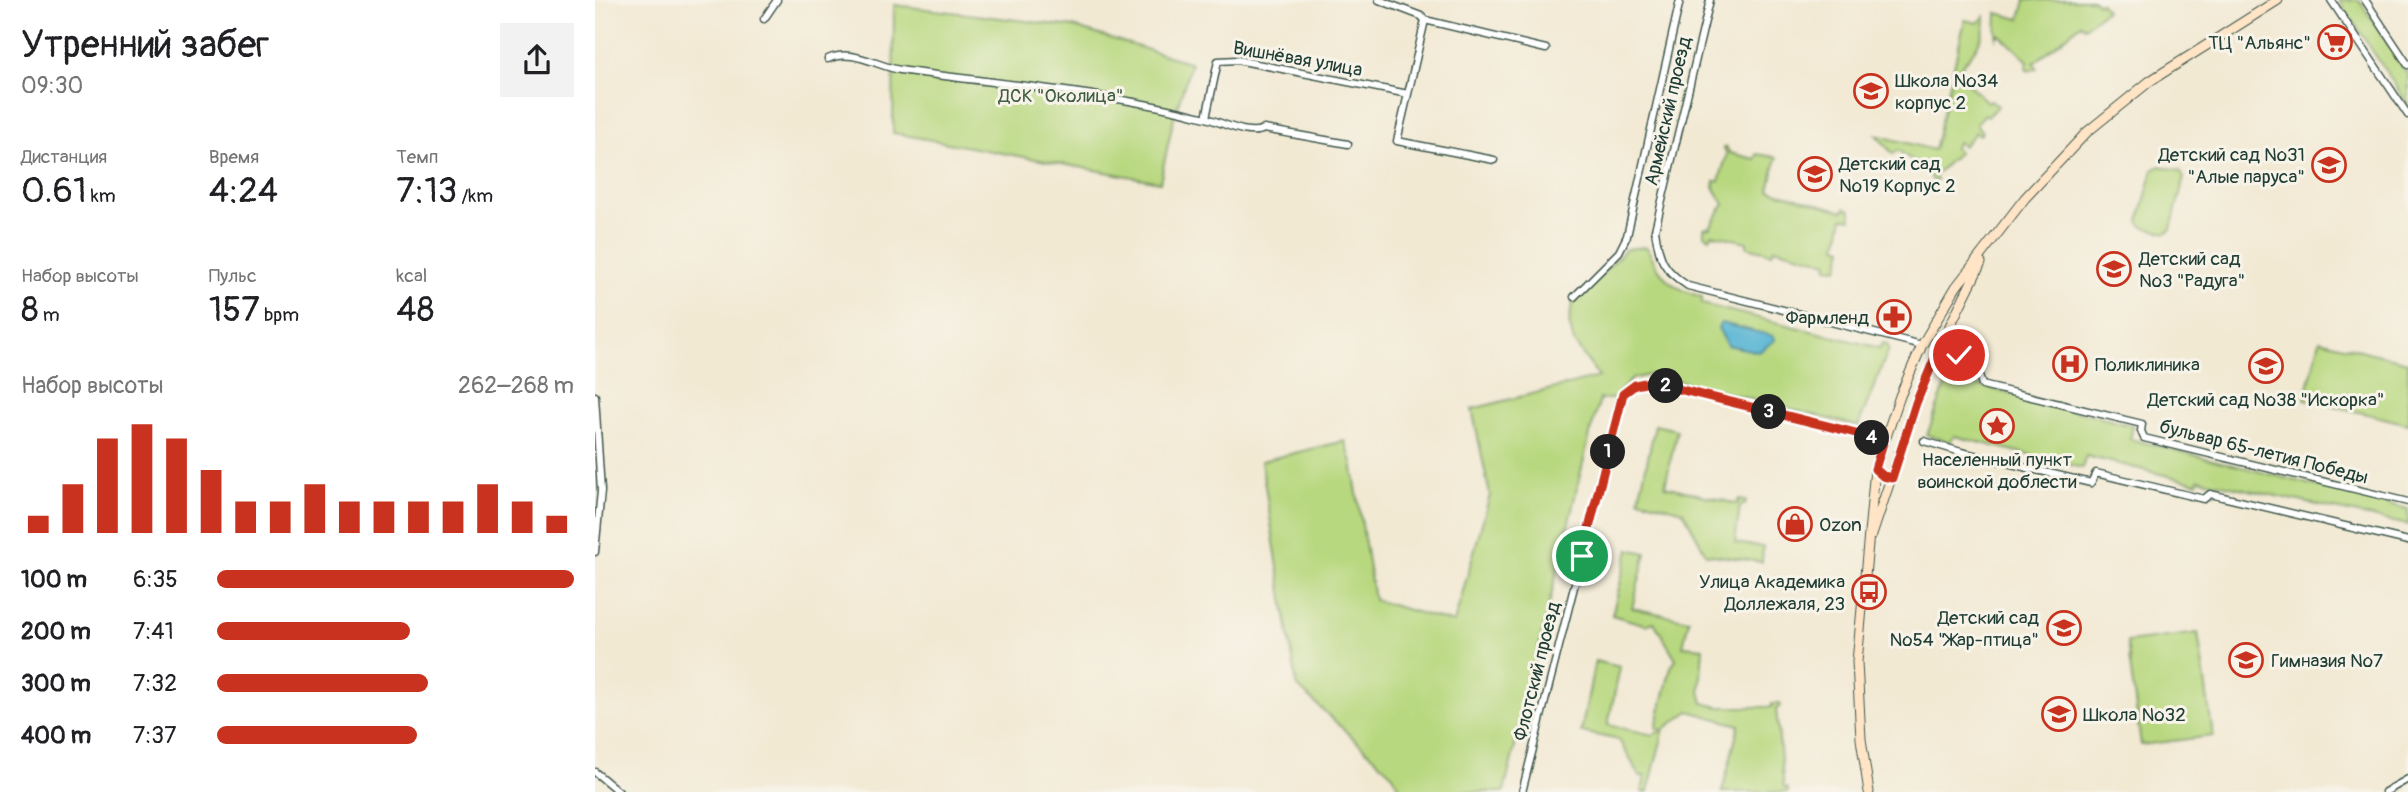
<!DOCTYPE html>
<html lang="ru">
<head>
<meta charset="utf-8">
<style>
  body { margin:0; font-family:Pangolin,sans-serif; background:#f2f2f2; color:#202124; height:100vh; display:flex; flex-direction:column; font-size:26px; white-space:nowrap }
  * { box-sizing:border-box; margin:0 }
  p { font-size:23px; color:#757577 }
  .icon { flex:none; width:38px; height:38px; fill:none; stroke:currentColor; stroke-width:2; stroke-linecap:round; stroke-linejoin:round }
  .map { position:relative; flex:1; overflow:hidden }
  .side { display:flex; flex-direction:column; background:#fff; width:595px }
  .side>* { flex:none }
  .pin { position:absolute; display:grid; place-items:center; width:60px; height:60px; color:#fff; margin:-30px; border:4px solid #fff; border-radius:50%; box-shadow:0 2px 7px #0007 }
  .km { position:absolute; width:35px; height:35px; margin:-18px; border-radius:50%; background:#222; color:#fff; font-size:19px; line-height:35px; text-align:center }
  .round { display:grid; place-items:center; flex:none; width:74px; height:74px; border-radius:0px; background:#f2f2f2 }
  .overview { display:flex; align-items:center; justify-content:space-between; height:119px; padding:0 21px }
  h1 { font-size:38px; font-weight:600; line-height:52px }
  .stats { display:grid; grid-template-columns:repeat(3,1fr); gap:10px; height:119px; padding:7px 21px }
  .stats div { display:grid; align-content:center }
  .stats b { font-size:35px; font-weight:600 }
  .stats small { font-size:19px; font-weight:400 }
  .stats p { font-size:19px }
  .chart { height:196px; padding:14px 21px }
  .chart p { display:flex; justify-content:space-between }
  .chart svg { width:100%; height:126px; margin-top:7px; stroke:#c8321e; stroke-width:6 }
  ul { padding:0 21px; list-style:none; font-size:23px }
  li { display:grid; grid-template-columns:112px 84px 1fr; align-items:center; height:52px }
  li i { height:18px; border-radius:9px; background:#c8321e }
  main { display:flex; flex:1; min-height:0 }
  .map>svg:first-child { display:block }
  .green { fill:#b8d87f; stroke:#6c8a5a; stroke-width:2 }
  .water { fill:#55b4d4; stroke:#3a7884; stroke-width:2 }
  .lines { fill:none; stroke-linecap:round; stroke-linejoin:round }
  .minor-casing { stroke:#3f574c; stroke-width:9 }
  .secondary-casing { stroke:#3f574c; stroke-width:11 }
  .minor { stroke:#fff; stroke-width:6 }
  .secondary { stroke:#ffe4c6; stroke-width:9 }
  .route-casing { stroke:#fff; stroke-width:14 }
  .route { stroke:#c8321e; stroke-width:9 }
  .labels { text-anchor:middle; stroke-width:6; stroke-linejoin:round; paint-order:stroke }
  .poi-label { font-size:19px; fill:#1f3d34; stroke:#f7f3e8; text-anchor:start }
  .street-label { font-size:19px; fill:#1f3d34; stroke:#f7f3e8 }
  .park-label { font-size:19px; fill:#3e5c43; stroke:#f7f3e8 }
</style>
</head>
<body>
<main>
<section class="side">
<div class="overview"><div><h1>Утренний забег</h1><p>09:30</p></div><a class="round"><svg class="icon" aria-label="share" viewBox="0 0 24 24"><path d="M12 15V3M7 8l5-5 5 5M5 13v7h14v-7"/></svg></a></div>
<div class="stats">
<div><p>Дистанция</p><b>0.61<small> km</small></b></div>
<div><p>Время</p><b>4:24</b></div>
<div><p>Темп</p><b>7:13<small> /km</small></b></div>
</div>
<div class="stats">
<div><p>Набор высоты</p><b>8<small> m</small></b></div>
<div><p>Пульс</p><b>157<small> bpm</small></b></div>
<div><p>kcal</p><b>48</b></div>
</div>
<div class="chart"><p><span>Набор высоты</span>262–268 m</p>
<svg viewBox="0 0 160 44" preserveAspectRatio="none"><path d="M5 44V38M15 44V27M25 44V11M35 44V6M45 44V11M55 44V22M65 44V33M75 44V33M85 44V27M95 44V33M105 44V33M115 44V33M125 44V33M135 44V27M145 44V33M155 44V38"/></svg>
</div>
<ul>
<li><b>100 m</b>6:35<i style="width:100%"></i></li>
<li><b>200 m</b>7:41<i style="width:54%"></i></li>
<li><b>300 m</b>7:32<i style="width:59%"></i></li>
<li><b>400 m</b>7:37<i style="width:56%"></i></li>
</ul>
</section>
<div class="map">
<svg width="1813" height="792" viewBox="0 0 1813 792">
  <rect width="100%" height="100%" fill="#f7f3e8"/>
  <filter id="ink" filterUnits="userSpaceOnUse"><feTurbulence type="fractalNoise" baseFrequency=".0143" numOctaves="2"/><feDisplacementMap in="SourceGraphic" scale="14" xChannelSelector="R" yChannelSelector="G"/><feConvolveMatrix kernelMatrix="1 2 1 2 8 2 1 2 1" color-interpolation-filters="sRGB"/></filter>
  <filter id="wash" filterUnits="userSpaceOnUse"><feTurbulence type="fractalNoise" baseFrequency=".00686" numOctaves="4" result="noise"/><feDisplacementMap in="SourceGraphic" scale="28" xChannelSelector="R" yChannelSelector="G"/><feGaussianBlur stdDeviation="1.57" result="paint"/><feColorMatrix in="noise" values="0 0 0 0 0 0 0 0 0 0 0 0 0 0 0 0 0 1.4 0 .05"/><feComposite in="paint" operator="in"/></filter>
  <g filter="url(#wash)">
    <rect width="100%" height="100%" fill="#f2e9d3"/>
    <path class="green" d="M1430 0H1499L1502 4 1505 2 1511 10 1490 27 1486 24 1439 63 1442 68 1434 71 1431 69 1433 61 1404 34 1401 38 1402 13 1425 19Z
      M1744 0H1764L1813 75V105Z
      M299 5 479 27 596 63 578 121 565 182 298 133Z
      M1390 16C1391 41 1376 54 1361 72L1392 102 1396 100 1403 106 1393 116 1390 114 1381 124 1387 132 1385 135 1381 132 1368 146 1363 142 1359 148 1364 152 1340 175 1342 181H1338L1333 172 1303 150 1298 154 1281 135 1339 150 1370 20 1383 23Z
      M1131 147 1135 153 1160 159 1162 154 1182 157 1174 190 1248 211 1250 208 1256 210V219L1248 218 1242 246 1248 248 1243 268 1232 267 1233 262 1179 248 1177 253 1152 247V242L1117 234 1115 238 1109 235V228L1115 227 1129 204 1119 187 1120 181H1124L1132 154 1128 148Z
      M1565 166 1585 171 1589 178 1576 229 1571 233 1548 227 1544 221 1558 170Z
      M1050 247 1053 249C1066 278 1076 288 1107 297V304L1285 348 1288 343 1292 344 1294 349 1263 426 1057 374 1037 379 1018 399H1005L995 434 909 792H807L798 775 702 686 666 461 750 441 757 462 779 600 859 623 895 495 877 409 1004 377 979 342 974 323 977 305 1031 249Z
      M1725 340 1813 362V424L1710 399Z
      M1361 356 1379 361 1374 383 1538 426 1535 439 1813 509V525L1604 479 1603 483 1491 456 1487 468 1359 436 1355 442 1332 435Z
      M1060 425 1082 430 1070 486 1142 504 1144 499 1151 501 1150 505 1145 506 1140 543 1168 547 1167 562 1111 554 1088 511 1044 499Z
      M1034 549 1051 553 1037 608 1094 620 1088 646 1108 648 1105 691 1108 703 1124 707H1177V704H1185V707L1181 709 1189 788H1193V792H1127L1144 725 1094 711 1069 729 1053 792H1047L1050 776H1045L1024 740 986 732 1000 661 1025 667 1013 725 1058 735 1067 730 1061 728 1076 667 1081 659 1059 622 1051 625 1017 615Z
      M1603 633 1618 736 1546 745 1532 642Z"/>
    <path class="water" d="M1126 323 1179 336 1180 340 1164 352 1132 345 1123 328Z"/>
  </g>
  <g filter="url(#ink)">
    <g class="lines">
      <g class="minor-casing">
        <path id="minor" d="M784 0 826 16 830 20 951 49
          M1115 0 1060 230C1064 259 1068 270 1093 286L1327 345
          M1736 0 1813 115
          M1770 0 1813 65
          M169 19 182 0
          M233 59C257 48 281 66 305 70 407 85 511 91 611 118
          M813 94 802 141 899 160
          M753 144 669 129C654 137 626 122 611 118L623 61 642 60 813 94 830 20
          M979 297 1024 252 1032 236 1085 0
          M1344 348 1380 361 1387 385 1547 424 1546 431 1549 438 1813 502
          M0 396 6 491 0 552
          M1329 441 1366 452 1496 483 1501 473 1609 499 1615 494 1813 541
          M0 772 24 792
          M927 792 1028 394 1040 385 1055 382 1289 441
          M1790 792 1813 779"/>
      </g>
      <g class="secondary-casing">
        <path id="secondary" d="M1277 535 1321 403 1344 348 1386 263
          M1274 792 1266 739 1262 662 1280 469 1305 396 1327 345 1361 287 1430 198 1492 132 1555 81 1683 0"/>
      </g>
      <use href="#minor" class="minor"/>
      <use href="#secondary" class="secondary"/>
    </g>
  </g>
  <g class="lines" filter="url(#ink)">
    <g class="route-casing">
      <path id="route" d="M987 556 1028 394 1040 385 1055 382 1289 440 1280 469 1288 476 1297 478 1321 403 1344 348 1364 355"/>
    </g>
    <use href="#route" class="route"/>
  </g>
  <defs>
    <g id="supermarket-ring" transform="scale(1.75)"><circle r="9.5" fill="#f7f3e8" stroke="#c8321e" stroke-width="1.5"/><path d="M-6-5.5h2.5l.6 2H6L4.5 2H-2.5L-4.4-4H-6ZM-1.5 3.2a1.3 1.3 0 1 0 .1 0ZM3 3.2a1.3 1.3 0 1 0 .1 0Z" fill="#c8321e"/></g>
    <g id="school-ring" transform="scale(1.75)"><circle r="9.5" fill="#f7f3e8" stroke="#c8321e" stroke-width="1.5"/><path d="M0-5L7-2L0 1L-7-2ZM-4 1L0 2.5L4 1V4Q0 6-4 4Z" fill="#c8321e"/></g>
    <g id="pharmacy-ring" transform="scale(1.75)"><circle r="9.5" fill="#f7f3e8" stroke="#c8321e" stroke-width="1.5"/><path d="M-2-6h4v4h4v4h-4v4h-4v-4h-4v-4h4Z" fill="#c8321e"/></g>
    <g id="hospital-ring" transform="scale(1.75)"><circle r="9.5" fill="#f7f3e8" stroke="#c8321e" stroke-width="1.5"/><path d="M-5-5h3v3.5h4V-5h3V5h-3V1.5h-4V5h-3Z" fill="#c8321e"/></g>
    <g id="sight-ring" transform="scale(1.75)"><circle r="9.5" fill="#f7f3e8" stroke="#c8321e" stroke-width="1.5"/><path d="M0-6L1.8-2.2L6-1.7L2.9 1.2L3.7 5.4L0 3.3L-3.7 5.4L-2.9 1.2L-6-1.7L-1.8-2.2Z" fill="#c8321e"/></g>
    <g id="shop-ring" transform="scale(1.75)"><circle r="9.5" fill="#f7f3e8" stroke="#c8321e" stroke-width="1.5"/><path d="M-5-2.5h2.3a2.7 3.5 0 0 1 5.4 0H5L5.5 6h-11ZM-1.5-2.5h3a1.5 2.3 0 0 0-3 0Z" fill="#c8321e"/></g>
    <g id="bus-ring" transform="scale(1.75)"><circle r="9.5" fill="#f7f3e8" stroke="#c8321e" stroke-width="1.5"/><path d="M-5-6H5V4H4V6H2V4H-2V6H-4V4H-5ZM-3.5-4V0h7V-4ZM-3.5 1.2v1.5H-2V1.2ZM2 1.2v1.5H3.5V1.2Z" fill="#c8321e"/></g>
  </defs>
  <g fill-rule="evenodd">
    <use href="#supermarket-ring" x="1740" y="42"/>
    <use href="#school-ring" x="1276" y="91"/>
    <use href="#school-ring" x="1734" y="165"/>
    <use href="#school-ring" x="1220" y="174"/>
    <use href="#school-ring" x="1519" y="269"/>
    <use href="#pharmacy-ring" x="1299" y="317"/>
    <use href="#hospital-ring" x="1475" y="364"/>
    <use href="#school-ring" x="1671" y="366"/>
    <use href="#sight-ring" x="1402" y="426"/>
    <use href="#shop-ring" x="1200" y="524"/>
    <use href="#bus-ring" x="1274" y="592"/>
    <use href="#school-ring" x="1469" y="628"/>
    <use href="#school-ring" x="1651" y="660"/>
    <use href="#school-ring" x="1464" y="714"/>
  </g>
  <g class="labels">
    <g class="poi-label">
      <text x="1716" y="49" text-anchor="end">ТЦ "Альянс"</text>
      <text x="1300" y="87">Школа №34<tspan x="1300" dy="22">корпус 2</tspan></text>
      <text x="1710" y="161" text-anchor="end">Детский сад №31<tspan x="1710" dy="22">"Алые паруса"</tspan></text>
      <text x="1244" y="170">Детский сад<tspan x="1244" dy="22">№19 Корпус 2</tspan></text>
      <text x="1544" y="265">Детский сад<tspan x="1544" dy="22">№3 "Радуга"</tspan></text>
      <text x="1274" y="324" text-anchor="end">Фармленд</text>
      <text x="1500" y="371">Поликлиника</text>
      <text x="1671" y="406" text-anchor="middle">Детский сад №38 "Искорка"</text>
      <text x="1402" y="466" text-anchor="middle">Населенный пункт<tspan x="1402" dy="22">воинской доблести</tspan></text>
      <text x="1224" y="531">Ozon</text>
      <text x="1250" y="588" text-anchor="end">Улица Академика<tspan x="1250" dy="22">Доллежаля, 23</tspan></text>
      <text x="1444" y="624" text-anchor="end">Детский сад<tspan x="1444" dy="22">№54 "Жар-птица"</tspan></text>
      <text x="1676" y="667">Гимназия №7</text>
      <text x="1488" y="721">Школа №32</text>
    </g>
    <g class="street-label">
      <text transform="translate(703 58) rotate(10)" y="7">Вишнёвая улица</text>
      <text transform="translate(1072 111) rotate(-77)" y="7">Армейский проезд</text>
      <text transform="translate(1669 451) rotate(14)" y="7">бульвар 65-летия Победы</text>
      <text transform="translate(941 671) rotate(-76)" y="7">Флотский проезд</text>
    </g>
    <g class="park-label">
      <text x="466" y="102">ДСК "Околица"</text>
    </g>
  </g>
</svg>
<div class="pin" style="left:987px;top:556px;background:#1e9e55"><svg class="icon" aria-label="arrive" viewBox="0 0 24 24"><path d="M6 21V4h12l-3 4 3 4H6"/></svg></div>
<div class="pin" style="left:1364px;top:355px;background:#d93025"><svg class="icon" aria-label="check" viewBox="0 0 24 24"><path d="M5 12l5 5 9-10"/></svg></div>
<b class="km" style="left:1013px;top:452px">1</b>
<b class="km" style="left:1071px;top:386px">2</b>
<b class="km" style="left:1174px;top:412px">3</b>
<b class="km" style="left:1277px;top:438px">4</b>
</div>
</main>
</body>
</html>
